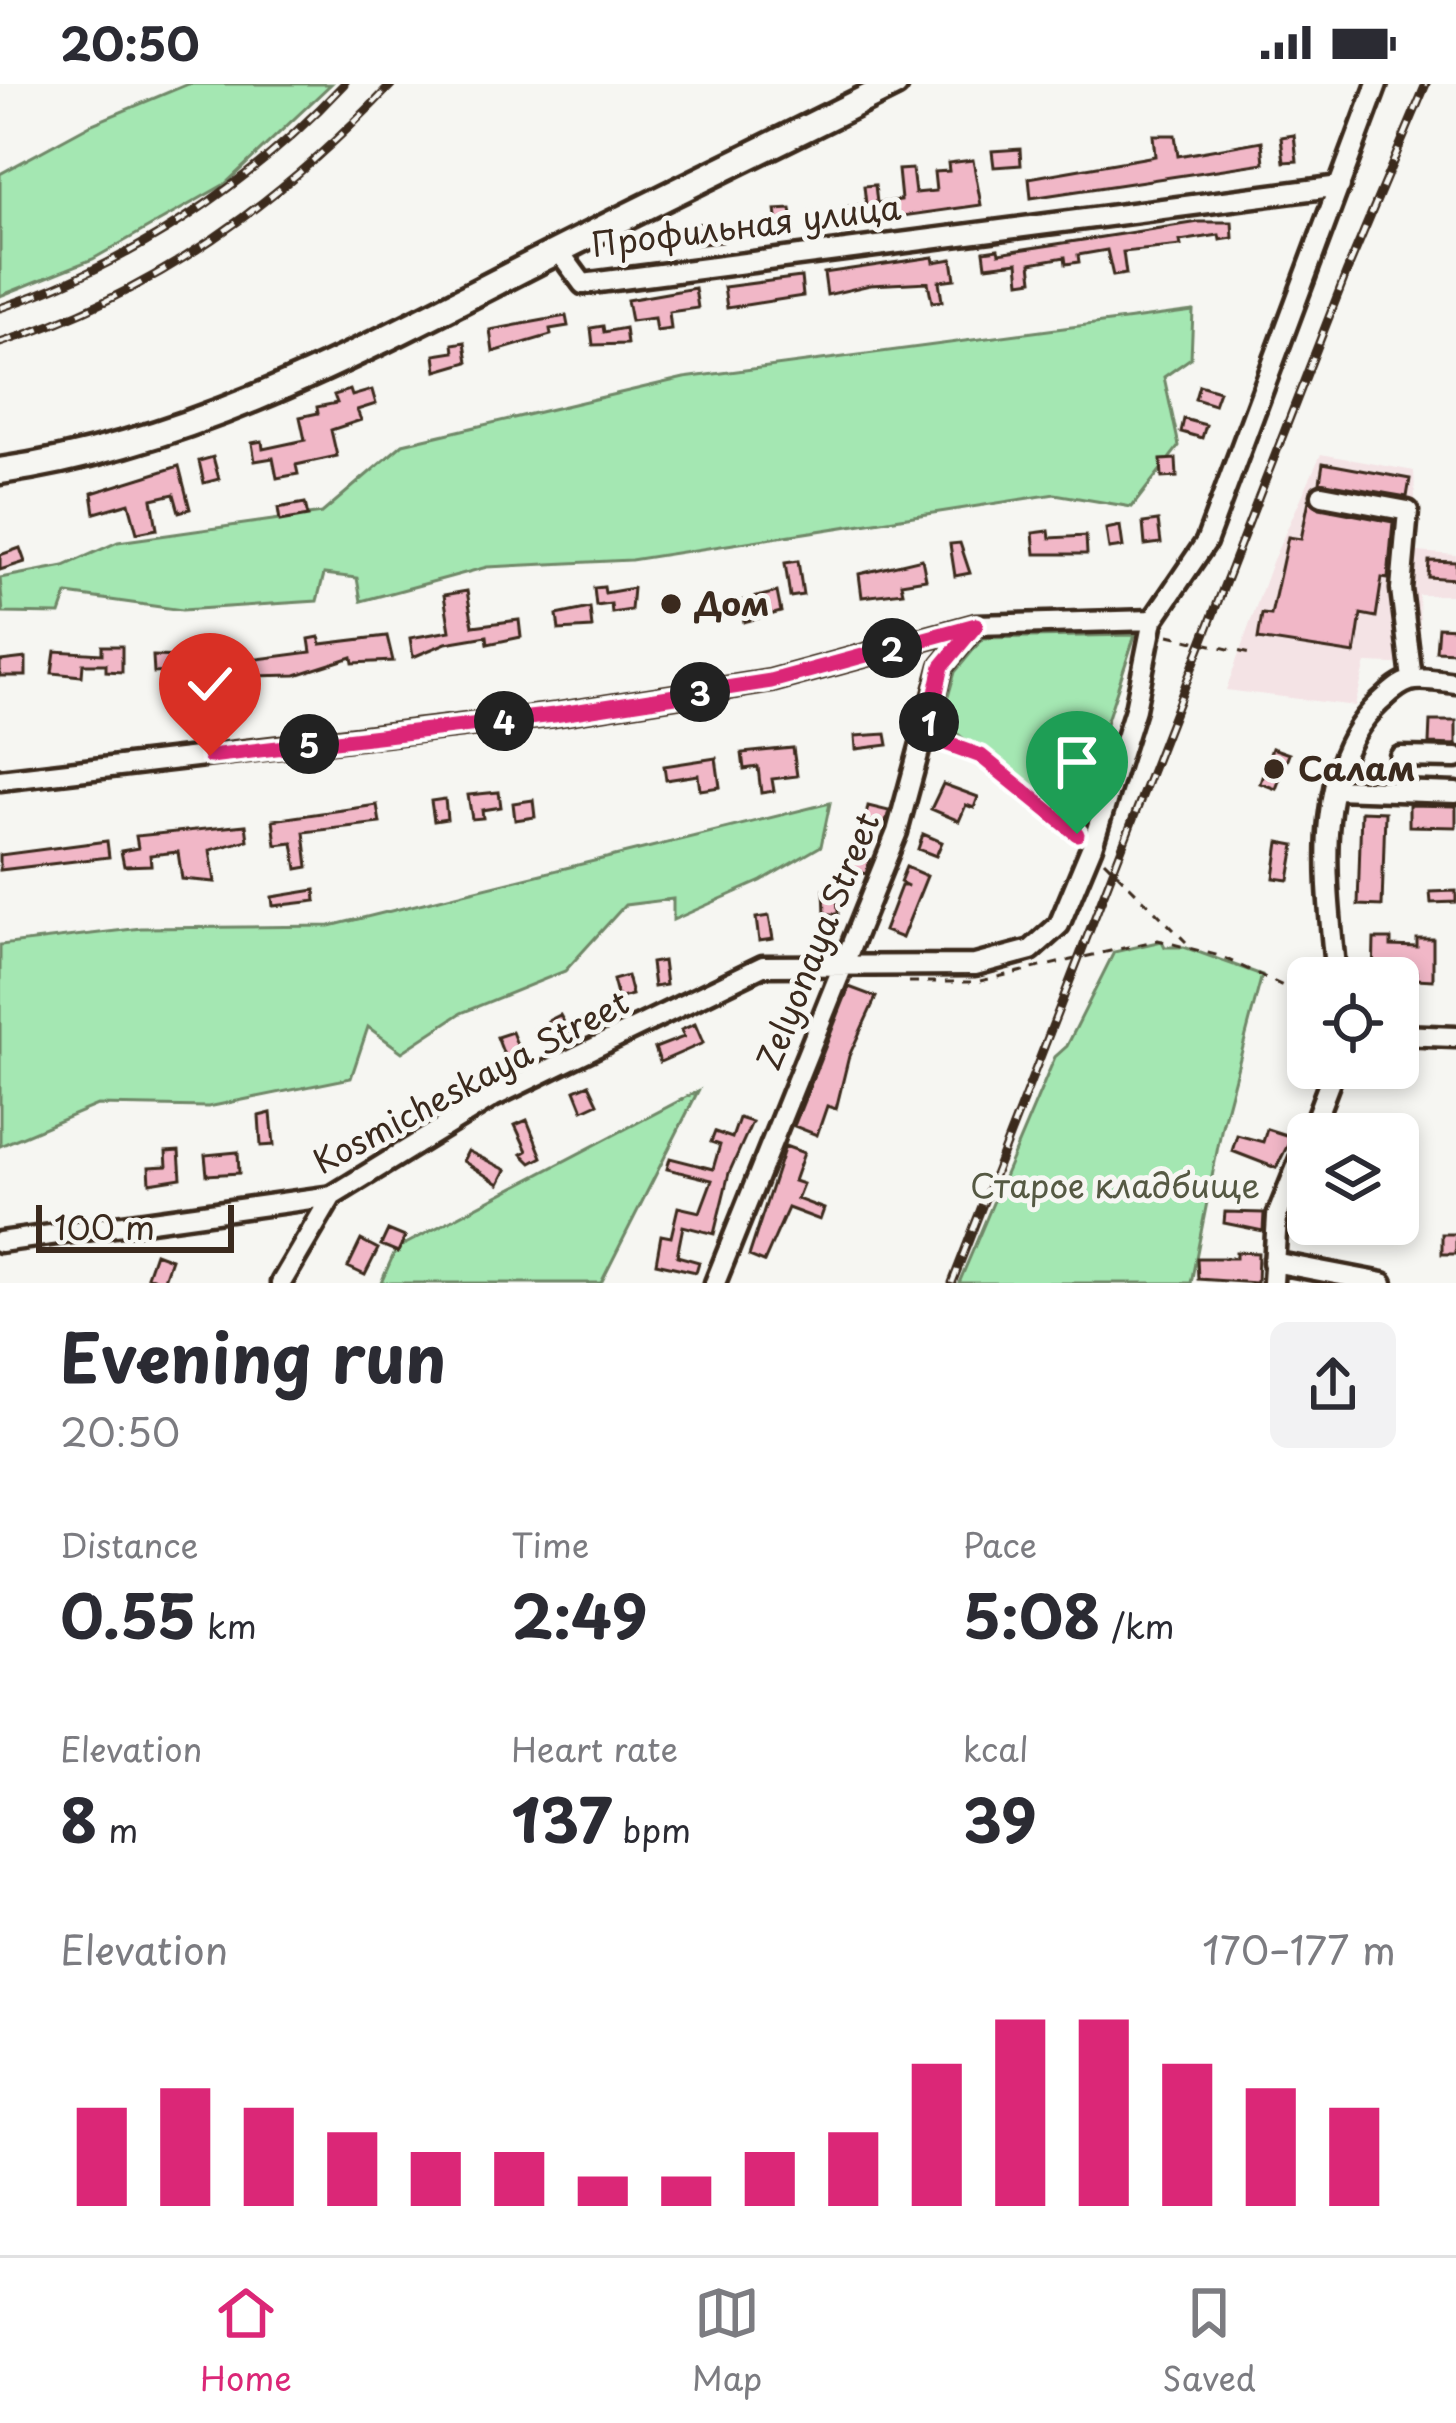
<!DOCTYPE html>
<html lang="en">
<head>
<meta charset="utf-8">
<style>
  body { margin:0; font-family:"Playpen Sans",sans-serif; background:#f2f2f3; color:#2b2b33; height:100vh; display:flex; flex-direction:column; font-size:45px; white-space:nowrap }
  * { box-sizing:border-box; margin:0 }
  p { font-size:39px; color:#7c7c81 }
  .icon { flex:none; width:66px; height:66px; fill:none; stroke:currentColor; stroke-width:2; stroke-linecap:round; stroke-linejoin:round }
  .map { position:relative; height:1199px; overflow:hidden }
  .details { display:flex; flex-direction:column; background:#fff; flex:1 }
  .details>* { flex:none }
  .controls { position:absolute; left:1287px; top:873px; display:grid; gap:24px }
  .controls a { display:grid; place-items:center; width:132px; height:132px; border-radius:18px; background:#fff; box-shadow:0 6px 18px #0003; font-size:60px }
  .scale { position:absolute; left:36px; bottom:30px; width:198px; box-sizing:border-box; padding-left:12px; border:6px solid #3b2a1e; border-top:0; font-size:33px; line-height:42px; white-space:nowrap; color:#3b2a1e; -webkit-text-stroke:9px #f6f6f2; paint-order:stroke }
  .pin { position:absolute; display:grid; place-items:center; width:102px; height:102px; color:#fff; margin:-123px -51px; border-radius:50% 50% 50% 0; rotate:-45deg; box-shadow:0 0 12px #0007 }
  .pin .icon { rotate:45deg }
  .km { position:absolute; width:60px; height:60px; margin:-30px; border-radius:50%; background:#222; color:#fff; font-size:33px; line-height:60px; text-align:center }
  .round { display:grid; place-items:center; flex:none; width:126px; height:126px; border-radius:18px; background:#f2f2f3 }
  .head { display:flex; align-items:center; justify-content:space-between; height:204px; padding:0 60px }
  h1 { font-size:66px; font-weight:700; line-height:90px }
  .metrics { display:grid; grid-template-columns:repeat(3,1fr); gap:18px; height:204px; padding:12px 60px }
  .metrics div { display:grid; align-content:center }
  .metrics b { font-size:60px; font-weight:700 }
  .metrics small { font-size:33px; font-weight:400 }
  .metrics p { font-size:33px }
  .chart { height:336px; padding:24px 60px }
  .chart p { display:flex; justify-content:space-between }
  .chart svg { width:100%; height:216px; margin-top:12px; stroke:#db2777; stroke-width:6 }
  .status { display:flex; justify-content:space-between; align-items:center; height:84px; padding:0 60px; background:#fff; direction:ltr }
  .status svg { height:33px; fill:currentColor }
  .tabs { display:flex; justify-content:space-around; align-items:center; height:168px; border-top:3px solid #e1e1e2; background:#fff; font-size:33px; color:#7c7c81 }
  .tabs a { display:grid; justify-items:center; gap:6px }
  .tabs .on { color:#db2777 }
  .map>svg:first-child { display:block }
  .built { fill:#f4e3e5 }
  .green { fill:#a4e7b2; stroke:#708868; stroke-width:3 }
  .building { fill:#f1b7c7; stroke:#3b2a1e; stroke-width:3 }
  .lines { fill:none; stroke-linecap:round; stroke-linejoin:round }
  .minor-casing { stroke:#3b2a1e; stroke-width:27 }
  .major-casing { stroke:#3b2a1e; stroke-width:33 }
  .path { stroke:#3b2a1e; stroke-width:3; stroke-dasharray:9 9; stroke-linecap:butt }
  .minor { stroke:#f6f6f2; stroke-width:18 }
  .major { stroke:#f6f6f2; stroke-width:24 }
  .rail-casing { stroke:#3b2a1e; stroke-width:9 }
  .rail { stroke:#f6f6f2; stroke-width:4.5; stroke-dasharray:14; stroke-linecap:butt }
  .route-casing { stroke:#fff; stroke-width:24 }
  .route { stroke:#db2777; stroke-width:15 }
  .poi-dot { fill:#3b2a1e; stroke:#f6f6f2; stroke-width:4.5 }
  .labels { text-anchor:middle; stroke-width:10; stroke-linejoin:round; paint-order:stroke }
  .street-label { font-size:33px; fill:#3b2a1e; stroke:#f6f6f2 }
  .poi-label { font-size:33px; font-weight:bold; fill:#3b2a1e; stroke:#f6f6f2; text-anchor:start }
  .park-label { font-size:33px; fill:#555943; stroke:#f6f6f2 }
</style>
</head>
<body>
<div class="status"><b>20:50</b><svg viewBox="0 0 49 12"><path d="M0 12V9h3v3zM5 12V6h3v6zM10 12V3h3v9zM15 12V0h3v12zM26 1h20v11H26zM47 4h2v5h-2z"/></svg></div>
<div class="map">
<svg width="1456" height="1199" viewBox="0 0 1456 1199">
  <rect width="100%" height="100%" fill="#f6f6f2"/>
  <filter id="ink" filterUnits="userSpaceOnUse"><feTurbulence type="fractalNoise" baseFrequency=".00833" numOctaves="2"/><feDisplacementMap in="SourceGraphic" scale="24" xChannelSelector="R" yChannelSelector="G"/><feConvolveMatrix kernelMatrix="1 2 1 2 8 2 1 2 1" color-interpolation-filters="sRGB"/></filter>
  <g filter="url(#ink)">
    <path class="built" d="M1321 370 1414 387 1417 468 1456 471V511H1419L1421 581 1366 579 1355 622 1226 606 1272 478Z"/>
    <path class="green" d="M188 0H331L225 100 93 175 0 212V90L92 40Z
      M1193 227 1191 274 1164 293 1179 362 1132 423 1055 410 631 476 487 483 361 517 357 494 324 490 317 517 182 526 67 510 60 530 3 529 0 494 64 482 118 458 322 429 403 360 684 294Z
      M1135 551 1073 740 941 637 955 588 983 554Z
      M830 719 821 762 761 797 673 836V815L625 821 565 887 461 929 402 968 368 943 351 994 208 1023 97 1021 0 1062V861L141 844 330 842Z
      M1162 857 1165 863H1184L1262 891 1222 1042 1191 1199H959L1055 973 1067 962 1114 868Z
      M698 1007 601 1199H381L396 1165Z"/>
    <path class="building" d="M1153 51H1175L1178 72 1262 57 1264 79 1031 114 1029 94 1155 72Z
      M1294 51 1297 77 1284 78 1281 53Z
      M1020 65 1021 81 994 83 992 67Z
      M973 76 981 121 845 140 843 123 866 120 864 102 875 101 877 119 901 116 898 86 912 85 915 109 936 107 934 88 949 87 948 79Z
      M791 125 794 147 779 149 776 126Z
      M1199 138H1232L1233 154 1220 156 1219 151 1180 157 1181 162 1123 168 1126 190 1113 192 1107 166 1078 171 1079 178 1066 180 1065 173 1031 179 1033 196 1020 198 1018 178 986 182 984 167 998 165 999 169Z
      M719 139 721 158 693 161 690 140Z
      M933 173 934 178 952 175 955 195 939 197 942 217 932 218 928 198 870 201 827 211 824 189Z
      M801 193 803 212 727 224 724 203Z
      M695 204 698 224 669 228 671 245 656 247 654 234 631 237 627 216Z
      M566 232 568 242 550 245 551 251 493 268 490 246Z
      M603 242 604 248 625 244 627 260 593 261 591 244Z
      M465 258 468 278 437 287 435 271 454 268 453 260Z
      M1199 301 1219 307 1214 321 1195 315Z
      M350 306 352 312 372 306 376 320 357 326 361 336 331 346 337 372 296 381 298 390 277 394 273 374 255 377 252 359 262 357 263 365 305 356 300 333 318 329 317 323 337 319 334 311Z
      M1184 335 1206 341 1202 354 1181 348Z
      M213 373 219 395 204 399 199 377Z
      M1176 375 1177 393 1162 394 1161 376Z
      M1323 379 1410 395 1407 413 1320 398Z
      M179 382 190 425 179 428 174 410 152 415 157 445 137 449 129 419 95 429 92 409Z
      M1309 416 1320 424 1393 438 1388 495 1382 494 1376 533 1361 530 1355 570 1258 555 1262 530 1271 531 1288 453 1301 455Z
      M305 419 308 432 280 437 278 424Z
      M1158 437 1161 459 1145 461 1143 439Z
      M1120 442 1123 463 1109 465 1106 445Z
      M1049 447 1050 454 1086 452 1087 470H1035L1033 449Z
      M960 459 970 489 955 492 950 460Z
      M20 464 25 478 0 486V471Z
      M922 475 926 495 901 499 903 508 862 513 859 490Z
      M798 477 803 511 790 513 785 479Z
      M1429 477 1456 478V495L1428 493Z
      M604 503 605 509 633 504 631 526 612 529 611 520 596 522 594 504Z
      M467 507 473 542 519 536 521 553 488 560 487 552 446 559 413 573 410 554 450 547 444 511Z
      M777 508 781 528 744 538 740 517Z
      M590 524 592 544 559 546 557 531Z
      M1438 543 1456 544V568L1436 567Z
      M387 552 393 577 353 579 352 573 296 591 251 592 250 576 311 568 309 555 319 553 321 560Z
      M102 562H122V588L106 587V580H83L82 592 52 589 55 567 102 570Z
      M213 566H225V592H213Z
      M153 572 183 573 184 587 154 589Z
      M26 574V592H0V577Z
      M1430 637H1456V661L1429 660Z
      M886 650 888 661 856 665 855 652Z
      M793 664 797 692 772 695 774 707 761 709 758 683 744 685 742 669Z
      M1272 664 1289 670 1276 705 1260 699Z
      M716 674 720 703 700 706 698 691 666 696 664 682Z
      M943 700 978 713 974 724 966 721 959 737 931 725Z
      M499 708 501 723 482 726 483 734 472 735 468 711Z
      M445 715 447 735 434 737 431 717Z
      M533 716 535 733 515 736 513 719Z
      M377 721 380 739 304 748 308 783 297 785 293 759 276 761 273 736Z
      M1409 721 1456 722V743L1409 742Z
      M868 722 889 727 885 741 865 736Z
      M1361 727 1385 728 1382 822 1358 821Z
      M246 741 248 756 210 766 215 798 182 795 178 768 150 771 151 781 124 782 121 767 138 764 136 752Z
      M923 750 942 758 936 772 918 765Z
      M107 757 109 773 0 786V771Z
      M1279 758 1295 761 1289 796 1274 794Z
      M851 770 870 775 866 790 846 785Z
      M906 783 927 792 902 854 884 847 901 802H908L900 798Z
      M837 804 838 830H825L824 805Z
      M315 806 316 817 273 822 272 813Z
      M1456 807V818L1431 819 1430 808Z
      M769 832 773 855 759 857 756 834Z
      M1374 855H1391V862L1417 863V855H1433V896L1416 895V888L1373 894Z
      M663 877 666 901 654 903 651 879Z
      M627 892 632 911 618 915 613 896Z
      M849 903 876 913 849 972 836 1025 827 1022 817 1051 794 1042Z
      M560 931 570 949 557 955 548 937Z
      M695 940 703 959 660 978 655 964 684 953 681 946Z
      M512 948 522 973 507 979 497 953Z
      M589 1000 598 1019 583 1026 575 1006Z
      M271 1029 274 1061 261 1062 259 1032Z
      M739 1034 752 1038 729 1089 714 1150 683 1142 677 1172 699 1178 696 1188 656 1179 661 1151 671 1153 678 1123 700 1128 712 1096 667 1085 670 1074 713 1085 720 1061 711 1058 715 1048 732 1054Z
      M527 1036 542 1073 531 1079 522 1070 527 1067 515 1041Z
      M1267 1045 1292 1053 1276 1084 1232 1067 1237 1051 1263 1058Z
      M785 1062 804 1069 794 1097 803 1100 797 1115 824 1125 820 1136 788 1124 764 1178 749 1172Z
      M179 1067 181 1094 150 1099 149 1083 167 1082 166 1068Z
      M468 1067 506 1086 499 1100 463 1077Z
      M238 1068 239 1089 207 1091 205 1071Z
      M1225 1128 1264 1129 1263 1147 1224 1139Z
      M388 1146 405 1153 398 1168 381 1161Z
      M1442 1150H1456V1170H1442Z
      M361 1156 378 1165 365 1191 348 1183Z
      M1236 1168 1258 1169 1257 1199 1198 1195 1197 1174H1236Z
      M155 1169 171 1175 163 1198 147 1192Z"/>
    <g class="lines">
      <g class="minor-casing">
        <path id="minor" d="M558 166 583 200 1340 102
          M1322 411 1408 427 1401 505 1412 595
          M1400 673 1456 674
          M0 696 554 631 771 597 976 541 1153 536
          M1334 705 1456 709
          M1336 894C1328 807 1308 686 1380 618 1389 610 1398 600 1410 597 1423 593 1442 598 1456 599
          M1398 951 1456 953
          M1310 1050 1335 984
          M0 1158 332 1112 493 1013 763 882 975 881 1031 866 1059 841 1092 762 1135 625 1153 536 1206 458 1377 0
          M1273 1178 1383 1199
          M281 1199 332 1112
          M715 1199 897 748 942 582 976 541
          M1273 1199 1277 1132 1308 1055"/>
      </g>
      <g class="major-casing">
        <path id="major" d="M0 387C194 359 362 267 534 179 654 118 775 60 895 0"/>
      </g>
      <path class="path" d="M1169 551 1254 571
        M935 656 981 672 1080 752
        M1104 776 1186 858
        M980 897 1158 856 1220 872 1308 914
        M909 898H971"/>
      <use href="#minor" class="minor"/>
      <use href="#major" class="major"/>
      <g class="rail-casing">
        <path id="rail" d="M0 224C131 180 250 101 344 0
          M0 259C155 210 281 117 392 0
          M952 1199 1347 187 1426 0"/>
      </g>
      <use href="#rail" class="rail"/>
    </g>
  </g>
  <g class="lines" filter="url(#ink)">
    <g class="route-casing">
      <path id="route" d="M210 672 554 631 771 597 976 541 942 582 926 652 981 672 1077 750"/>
    </g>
    <use href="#route" class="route"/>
  </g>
  <g class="poi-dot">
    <circle cx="671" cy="520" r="12"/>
    <circle cx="1274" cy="685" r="12"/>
  </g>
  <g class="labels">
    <g class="street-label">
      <text transform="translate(746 142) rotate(-7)" y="12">Профильная улица</text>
      <text transform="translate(818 857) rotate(-68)" y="12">Zelyonaya Street</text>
      <text transform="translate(471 998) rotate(-28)" y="12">Kosmicheskaya Street</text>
    </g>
    <g class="poi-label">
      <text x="695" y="532">Дом</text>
      <text x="1298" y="697">Салам</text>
    </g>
    <g class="park-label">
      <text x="1115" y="1114">Старое кладбище</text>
    </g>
  </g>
</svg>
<div class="controls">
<a><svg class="icon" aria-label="locate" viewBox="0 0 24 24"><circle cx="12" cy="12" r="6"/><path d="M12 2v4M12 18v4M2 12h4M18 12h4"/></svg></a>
<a><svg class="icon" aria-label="layers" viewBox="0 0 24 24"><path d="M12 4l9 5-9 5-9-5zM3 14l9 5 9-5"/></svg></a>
</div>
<div class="scale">100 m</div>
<div class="pin" style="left:1077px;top:750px;background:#1e9e55"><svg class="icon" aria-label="arrive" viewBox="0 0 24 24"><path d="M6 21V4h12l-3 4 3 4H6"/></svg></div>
<div class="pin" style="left:210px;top:672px;background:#d93025"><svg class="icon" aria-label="check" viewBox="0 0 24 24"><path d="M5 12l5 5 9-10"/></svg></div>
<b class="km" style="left:929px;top:638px">1</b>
<b class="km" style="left:892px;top:564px">2</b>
<b class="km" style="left:700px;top:608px">3</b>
<b class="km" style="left:504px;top:637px">4</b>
<b class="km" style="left:309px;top:660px">5</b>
</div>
<section class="details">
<div class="head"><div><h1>Evening run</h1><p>20:50</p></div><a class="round"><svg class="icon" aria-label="share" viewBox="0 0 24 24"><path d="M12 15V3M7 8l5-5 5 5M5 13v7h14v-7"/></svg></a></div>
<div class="metrics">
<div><p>Distance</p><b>0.55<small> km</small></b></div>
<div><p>Time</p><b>2:49</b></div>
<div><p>Pace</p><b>5:08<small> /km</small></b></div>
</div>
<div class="metrics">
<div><p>Elevation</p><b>8<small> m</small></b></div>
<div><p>Heart rate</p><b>137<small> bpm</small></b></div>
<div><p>kcal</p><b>39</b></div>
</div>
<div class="chart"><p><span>Elevation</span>170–177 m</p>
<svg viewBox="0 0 160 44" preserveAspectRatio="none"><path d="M5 44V24M15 44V20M25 44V24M35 44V29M45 44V33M55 44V33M65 44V38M75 44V38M85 44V33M95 44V29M105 44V15M115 44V6M125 44V6M135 44V15M145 44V20M155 44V24"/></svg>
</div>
</section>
<nav class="tabs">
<a class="on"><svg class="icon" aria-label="home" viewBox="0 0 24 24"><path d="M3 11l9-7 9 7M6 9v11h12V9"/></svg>Home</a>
<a><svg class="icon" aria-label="map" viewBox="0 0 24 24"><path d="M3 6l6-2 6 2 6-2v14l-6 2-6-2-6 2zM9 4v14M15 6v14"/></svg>Map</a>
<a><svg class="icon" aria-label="saved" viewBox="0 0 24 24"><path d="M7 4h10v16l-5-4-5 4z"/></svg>Saved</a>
</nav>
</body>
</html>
